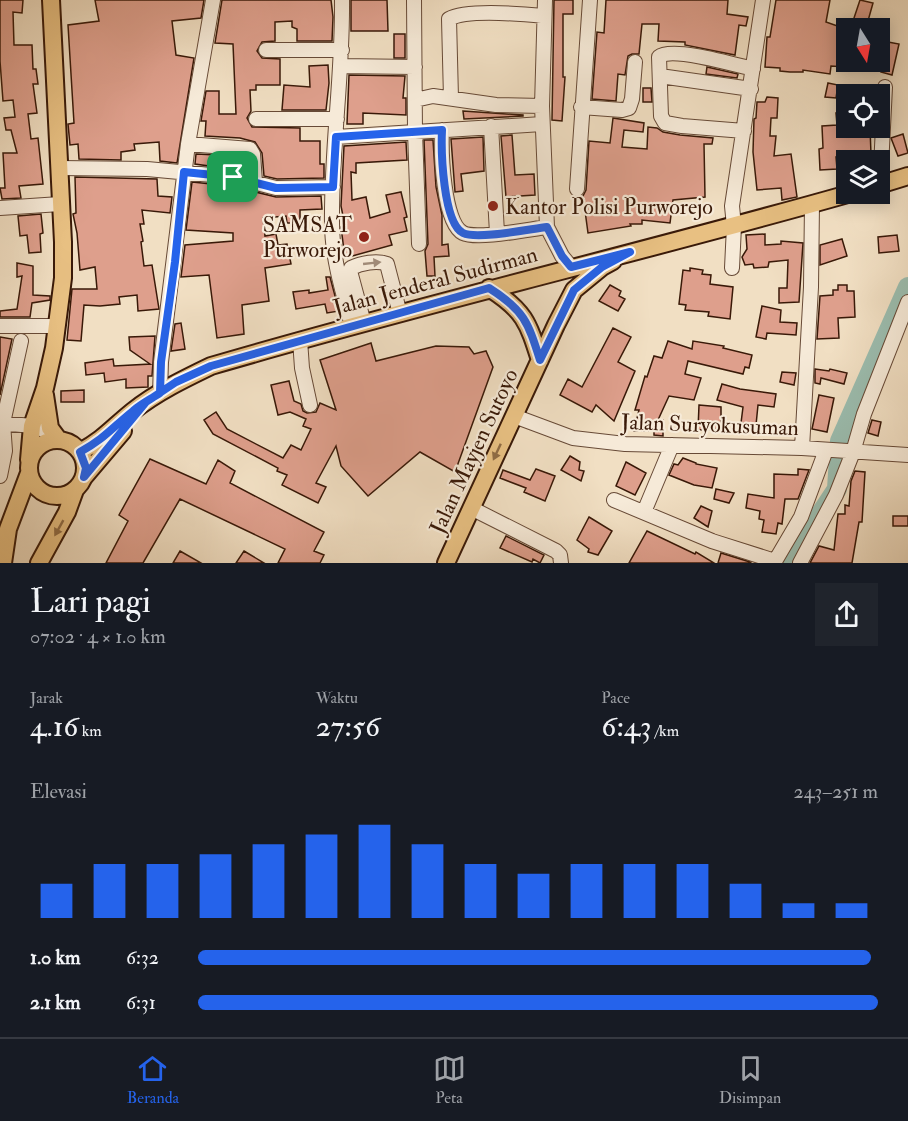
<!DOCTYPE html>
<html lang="id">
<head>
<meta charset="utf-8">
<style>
  body { margin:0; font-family:"IM FELL Double Pica",serif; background:#20242c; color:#f1f3f6; height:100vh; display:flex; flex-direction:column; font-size:22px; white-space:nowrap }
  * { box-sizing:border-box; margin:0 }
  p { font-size:20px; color:#9ea1a6 }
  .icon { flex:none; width:33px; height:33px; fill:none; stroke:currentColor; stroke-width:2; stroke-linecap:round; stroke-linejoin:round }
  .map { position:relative; height:563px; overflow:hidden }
  .details { display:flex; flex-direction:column; background:#171b24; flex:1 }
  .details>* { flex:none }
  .needle { width:39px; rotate:169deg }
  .controls { position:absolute; left:836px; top:18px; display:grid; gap:12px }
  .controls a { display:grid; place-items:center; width:54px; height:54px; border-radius:0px; background:#171b24; box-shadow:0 3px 15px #0003; font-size:30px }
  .pin { position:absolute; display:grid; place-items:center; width:51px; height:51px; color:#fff; margin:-26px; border-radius:12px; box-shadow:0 3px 9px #0006 }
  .round { display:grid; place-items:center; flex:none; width:63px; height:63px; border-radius:0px; background:#20242c }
  .summary { display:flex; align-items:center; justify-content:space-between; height:102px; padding:0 30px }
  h1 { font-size:33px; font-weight:600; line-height:45px }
  .metrics { display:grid; grid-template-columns:repeat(3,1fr); gap:9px; height:102px; padding:6px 30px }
  .metrics div { display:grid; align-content:center }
  .metrics b { font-size:30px; font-weight:600 }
  .metrics small { font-size:16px; font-weight:400 }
  .metrics p { font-size:16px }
  .chart { height:168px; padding:12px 30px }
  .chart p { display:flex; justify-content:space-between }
  .chart svg { width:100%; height:108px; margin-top:6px; stroke:#2563eb; stroke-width:6 }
  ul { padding:0 30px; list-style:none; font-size:20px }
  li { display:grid; grid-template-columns:96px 72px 1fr; align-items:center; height:45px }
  li i { height:15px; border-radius:8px; background:#2563eb }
  .tab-bar { display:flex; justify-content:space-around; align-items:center; height:84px; border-top:2px solid #363941; background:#171b24; font-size:16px; color:#9ea1a6 }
  .tab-bar a { display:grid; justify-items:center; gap:3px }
  .tab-bar .active { color:#2563eb }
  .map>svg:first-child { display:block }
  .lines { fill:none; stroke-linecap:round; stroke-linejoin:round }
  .river { stroke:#9bbdaf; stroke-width:20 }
  .building { fill:#de9f8c; stroke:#391908; stroke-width:1.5 }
  .minor-casing { stroke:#674a37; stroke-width:16 }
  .major-casing { stroke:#391908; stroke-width:20 }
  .minor { stroke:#f6ead8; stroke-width:14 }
  .major { stroke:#e8c082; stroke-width:16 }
  .oneway { fill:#a18c7a }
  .oneway2 { fill:#906c45 }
  .route-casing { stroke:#fff; stroke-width:12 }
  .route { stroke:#2563eb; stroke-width:8 }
  .poi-dot { fill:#8f2418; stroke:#f6ead8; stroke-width:2 }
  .labels { text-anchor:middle; stroke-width:4.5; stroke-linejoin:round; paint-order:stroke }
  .poi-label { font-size:22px; fill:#391908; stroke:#f6ead8; text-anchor:start }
  .street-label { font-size:22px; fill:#391908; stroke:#f6ead8 }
</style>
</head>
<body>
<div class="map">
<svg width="908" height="563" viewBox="0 0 908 563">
  <rect width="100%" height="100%" fill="#f1dfc3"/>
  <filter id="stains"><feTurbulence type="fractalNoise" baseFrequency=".00333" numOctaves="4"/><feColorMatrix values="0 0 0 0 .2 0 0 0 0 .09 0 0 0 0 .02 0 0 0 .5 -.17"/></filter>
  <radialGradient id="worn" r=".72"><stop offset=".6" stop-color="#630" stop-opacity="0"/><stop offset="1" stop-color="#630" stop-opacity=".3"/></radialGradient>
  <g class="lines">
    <path class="river" d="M791 563 802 542 837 489 840 441 908 287"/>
  </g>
  <path class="building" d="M0 0H23L22 13 13 12 14 45H32L33 69H36L38 84H33L37 113 28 114 31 139 38 138 43 184 19 186 21 198 2 199 0 188H5L3 153H17L11 130H6L4 118 15 117 13 100 3 101 0 61Z
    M95 0H204L201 18 172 21 176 55 194 58 177 163 160 161 159 142 134 144 135 150 121 152V160L79 159 78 144 70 145 68 124 74 123 68 25 99 21Z
    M222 0H331L333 17 332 41H297V29L292 27V21L275 22V41L262 42 257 51 262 58 280 59V85H256V90H250L251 111 247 118 252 127 300 128V141H320V164H324V178L277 179 264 176 262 153 255 142 240 138 205 136 206 121H201L206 91H219V114H236L233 44 215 43Z
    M351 0H387L388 31H351Z
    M554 0H573V14H563V77H565L562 121 552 120Z
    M606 0H728L727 14 748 17 746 26 739 25 735 55 685 45V42L658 41 659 24H642L639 54H632L628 56 625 75 618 74 616 101 592 99 597 32 604 33Z
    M776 0H830L826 22 846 29V67L831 66 830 74 803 70V72H790L780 71V68L765 67 767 37H770Z
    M860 0 873 3 866 28 851 27Z
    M394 34H405V58H394Z
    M888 42 899 44 892 75 881 72Z
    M328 65 329 83 326 110H282L284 85 310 87 309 66Z
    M707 67 738 74 737 78 706 74Z
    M349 75 405 76 403 98H406V115L363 113V124H347Z
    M828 83 838 85 836 98 825 97Z
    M643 88H651L652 102H643Z
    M767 97 778 98 777 118H771L770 136H776L774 156 791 154 797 197 782 200 781 188 757 190 753 152 754 119 756 118 757 102H765Z
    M463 111 523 115V116L464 119Z
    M836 113H845V128H870L871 154 836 157 837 169 820 170 819 149 823 148 822 126 837 125Z
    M613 118 644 123 643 132 624 130 622 147 647 149 648 127 657 128 663 132 680 135 713 138 712 144H704L705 197 673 200 670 223 642 220V224H630L631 226 588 233 583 196 586 190 589 141 610 143Z
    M903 134 908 153 898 156 891 138Z
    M512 135 515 175 534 174 535 195 506 197 501 136Z
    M483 137 484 171 461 174 463 191 455 192 451 139Z
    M424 140H433L436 187 442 215V245L448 244 449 256 434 257 435 276H427L425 251 428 244Z
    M406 142 407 160 356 163V173L351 172 352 200 366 197 370 218 390 212 386 195 401 192 407 217 404 218 407 231 389 235 392 245 345 258 341 227 345 226 341 206 344 146Z
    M196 154 217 155V159L234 157 244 158 245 171 195 164Z
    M75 177 157 179 158 196 172 197 170 213 142 210 144 224H140L143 241 141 242 144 266 152 265 159 309 138 311 137 295 119 297 120 304 100 306 84 305 81 341 67 340 72 289H97L95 267 80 270 77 233 73 214 76 213Z
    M192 182 231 186 276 197 321 196 322 209 300 210V223H287L286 216 263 218 265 236 276 234 278 245 287 244 291 264 265 268 269 301 242 305 244 334 217 338 209 275 181 277 185 245 233 241V233L186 230Z
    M41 214 43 233 40 234 41 252 29 253 27 235 20 236 18 216Z
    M765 234V245L781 244V241L803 243 799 302 779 303V288H787L788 260 769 262 768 267 754 268 753 264 745 265 742 257 747 249 746 235Z
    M897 235 899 251 879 253 878 237Z
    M842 239 847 256 820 265V245Z
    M17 263 33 266V295L50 296V300L32 303 30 317H0V311L17 309 22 276 17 277Z
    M690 268 703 270 702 274 711 275 710 284 733 287 730 319 708 316 709 312 685 310 686 305 679 304 683 270 690 271Z
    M326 277H330L339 311 327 313 325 304 296 309 293 292 309 290V293L328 290Z
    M610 285 621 291 619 296 625 299 618 311 599 301Z
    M838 285H847V291H854L855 317 838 318 839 338 817 339 820 296 833 295V290H838Z
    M762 306 781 310 780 322 797 323 796 335 767 333 766 339 756 337Z
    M181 323 185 349 171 351 175 324Z
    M613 328 631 337 618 362 635 371 614 421 596 405 592 412 560 395 568 379 582 387Z
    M155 336 152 376H148V387L126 388V379L105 382 104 373 86 375 85 363 113 359 114 366 150 364 130 350 129 337Z
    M0 337 12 339 0 395Z
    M668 341 692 349 693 341 724 346 723 348 752 355 749 368 745 367 743 374 688 361 685 374 701 378 694 400 669 396 658 420H663V436L654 435V431H634L639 410H635L645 376 647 377 654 356 662 358Z
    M371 343 376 361 436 346 469 347 474 354 486 351 493 367 455 472 420 452 368 496 341 466 336 446 316 483 326 487 318 503 282 485 287 475 277 471 278 468 213 434 204 420 216 412 227 429 283 458 291 445 301 450 311 429 303 426 306 419 290 412 278 415 271 385 289 381 294 401 301 404 303 411 307 413 316 412 320 403 336 410 320 360Z
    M815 369 829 371 830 369 847 373 844 384 821 378 820 384 815 383Z
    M782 372 796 373 794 385 780 382Z
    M722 384 740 389 776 394 774 407 758 405 756 425 741 423 743 407 717 400Z
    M84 390V402H61V391Z
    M819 395 834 398 827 432 812 429Z
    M699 405 721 407V429L698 430Z
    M872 420 881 422 878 436 868 433Z
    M570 456 580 462 579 470 584 471 581 481 561 470Z
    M683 458 696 463V464L717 468 712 488 694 485 669 475 674 464 678 465Z
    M150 459 206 484 218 460 235 471 230 483 324 532 314 551 324 555 320 563H278L285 549 180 499 143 563H106L128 521 119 515Z
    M626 462 646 473 635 495 616 486Z
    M536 469 555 476 545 501 524 492 526 488 500 478 503 470 530 480Z
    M798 469 809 470 798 499H785L782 524 778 523 776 534 762 532 764 520 759 519 760 511 746 508 748 494 774 498V474L798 475Z
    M855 471 865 472 862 522H859L852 563H810L819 546 834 550 838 514H845V505L849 506 851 481Z
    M716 489 734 493 729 503 714 499Z
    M701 506 712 511 708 527 694 518Z
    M893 516H908V526H893Z
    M589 517 612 531 598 555 588 552 589 549 577 540Z
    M647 531 695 554 696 552 714 563H629Z
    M506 536 544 555 540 563 533 559 532 562 500 548Z
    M180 551 201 563H173Z
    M244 551 264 563H236Z
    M721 553 750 562 751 563H718Z"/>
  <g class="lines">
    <g class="minor-casing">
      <path id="minor" d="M342 0C343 75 331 149 332 223 332 258 343 293 352 326
        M414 0 415 132 419 244
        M545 0 542 106 547 227 562 256 571 267
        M266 50H342
        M340 66 415 67
        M660 76 751 89
        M451 98 449 19C466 9 523 14 544 16
        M415 100 433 96 496 105 542 106
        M581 107 622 110 629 108 632 99 635 62
        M256 119H337
        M491 126 497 233
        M442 130C441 151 443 223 463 233 477 240 530 229 547 227
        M744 131 682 126 665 123 661 116 659 57C671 46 736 65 753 69
        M336 137 542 124
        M188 144 250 149 253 154 255 182
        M59 168 147 169 233 177 276 188 333 187
        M883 183 881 167 885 87
        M577 189 590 0
        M0 208 60 204
        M732 268 734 226 732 206 763 0
        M364 323 350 271 351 268C361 263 377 260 387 264L400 314
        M0 326H56
        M300 340 302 368 310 405
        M160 393 161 362 188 144 213 0
        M514 416 573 438 625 444 802 448 908 455
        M0 423 32 426 52 433
        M802 448 811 287 812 204
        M0 476 5 451 3 423 21 341
        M614 500 712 541 775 561
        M471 508 556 551 560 555 561 563
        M644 512 672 445
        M774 563 801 517 826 450
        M800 563 836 495 853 452 864 414 908 302"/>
    </g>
    <g class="major-casing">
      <path id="major" d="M879 185 908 176
        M489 288C524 310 528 322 540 360
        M45 395 50 428 59 440
        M29 468a28 28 0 1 1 56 0a28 28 0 1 1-56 0Z
        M80 452C104 439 113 427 133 411 157 392 184 379 211 366 422 304 636 254 848 194
        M29 460 32 426 45 388 54 348 63 278V242L51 0
        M84 477 123 431
        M3 563 8 529 29 473
        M39 563 67 512 75 490
        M446 563 556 325 574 290 602 267 613 261"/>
    </g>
    <use href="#minor" class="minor"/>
    <use href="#major" class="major"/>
  </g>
  <defs><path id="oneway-solid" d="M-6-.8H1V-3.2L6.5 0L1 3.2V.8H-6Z" transform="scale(1.5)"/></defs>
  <use class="oneway" href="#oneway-solid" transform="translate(372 263) rotate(-6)"/>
  <g class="oneway2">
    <use href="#oneway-solid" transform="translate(497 452) rotate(115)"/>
    <use href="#oneway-solid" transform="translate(59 528) rotate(119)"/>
  </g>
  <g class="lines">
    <g class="route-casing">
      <path id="route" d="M233 177 184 172 175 262 161 362 160 393C151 399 141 404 133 411 113 427 104 439 80 452L86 468 84 477 146 402 176 382 211 366 489 288C524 310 528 322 540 360L574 290 602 267 630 252 571 267 562 256 547 227C530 229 477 240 463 233 443 223 441 151 442 130L336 137 333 187 276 188 233 177"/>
    </g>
    <use href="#route" class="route"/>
  </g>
  <g class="poi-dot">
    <circle cx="493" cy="206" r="6"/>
    <circle cx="364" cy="237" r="6"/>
  </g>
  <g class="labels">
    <g class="poi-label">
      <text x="505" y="214">Kantor Polisi Purworejo</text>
      <text x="352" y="232" text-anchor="end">SAMSAT<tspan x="352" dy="25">Purworejo</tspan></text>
    </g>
    <g class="street-label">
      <text transform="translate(435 280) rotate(-15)" y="8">Jalan Jenderal Sudirman</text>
      <text transform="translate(710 424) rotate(2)" y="8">Jalan Suryokusuman</text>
      <text transform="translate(473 451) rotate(-65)" y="8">Jalan Mayjen Sutoyo</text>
    </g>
  </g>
  <rect width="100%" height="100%" filter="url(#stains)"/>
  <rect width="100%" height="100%" fill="url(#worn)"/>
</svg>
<div class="controls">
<a><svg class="needle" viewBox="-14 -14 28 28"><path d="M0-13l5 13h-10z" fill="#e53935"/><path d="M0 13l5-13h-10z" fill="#9ea1a6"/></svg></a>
<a><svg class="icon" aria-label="locate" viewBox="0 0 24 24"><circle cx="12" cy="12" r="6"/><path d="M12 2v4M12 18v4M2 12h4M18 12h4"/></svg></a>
<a><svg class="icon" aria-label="layers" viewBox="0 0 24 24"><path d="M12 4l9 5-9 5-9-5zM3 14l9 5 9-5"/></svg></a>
</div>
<div class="pin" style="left:233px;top:177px;background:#1e9e55"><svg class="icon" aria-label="arrive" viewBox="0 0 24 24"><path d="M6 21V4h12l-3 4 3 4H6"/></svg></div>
</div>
<section class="details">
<div class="summary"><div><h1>Lari pagi</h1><p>07:02 · 4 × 1.0 km</p></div><a class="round"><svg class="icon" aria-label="share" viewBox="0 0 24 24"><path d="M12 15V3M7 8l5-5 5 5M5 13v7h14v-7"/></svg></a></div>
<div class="metrics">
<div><p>Jarak</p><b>4.16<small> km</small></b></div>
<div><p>Waktu</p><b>27:56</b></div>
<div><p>Pace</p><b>6:43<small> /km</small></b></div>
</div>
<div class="chart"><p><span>Elevasi</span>243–251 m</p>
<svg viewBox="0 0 160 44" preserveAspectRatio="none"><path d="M5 44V30M15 44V22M25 44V22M35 44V18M45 44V14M55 44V10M65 44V6M75 44V14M85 44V22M95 44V26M105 44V22M115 44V22M125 44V22M135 44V30M145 44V38M155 44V38"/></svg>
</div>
<ul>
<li><b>1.0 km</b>6:32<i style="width:99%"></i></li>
<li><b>2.1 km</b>6:31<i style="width:100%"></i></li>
</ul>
</section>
<nav class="tab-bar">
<a class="active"><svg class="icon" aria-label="home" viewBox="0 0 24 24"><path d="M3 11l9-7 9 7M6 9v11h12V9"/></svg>Beranda</a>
<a><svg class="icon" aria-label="map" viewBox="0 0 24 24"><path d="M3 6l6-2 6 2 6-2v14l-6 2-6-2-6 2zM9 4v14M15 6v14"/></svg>Peta</a>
<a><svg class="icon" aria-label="saved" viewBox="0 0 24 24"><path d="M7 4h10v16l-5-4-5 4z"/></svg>Disimpan</a>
</nav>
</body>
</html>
